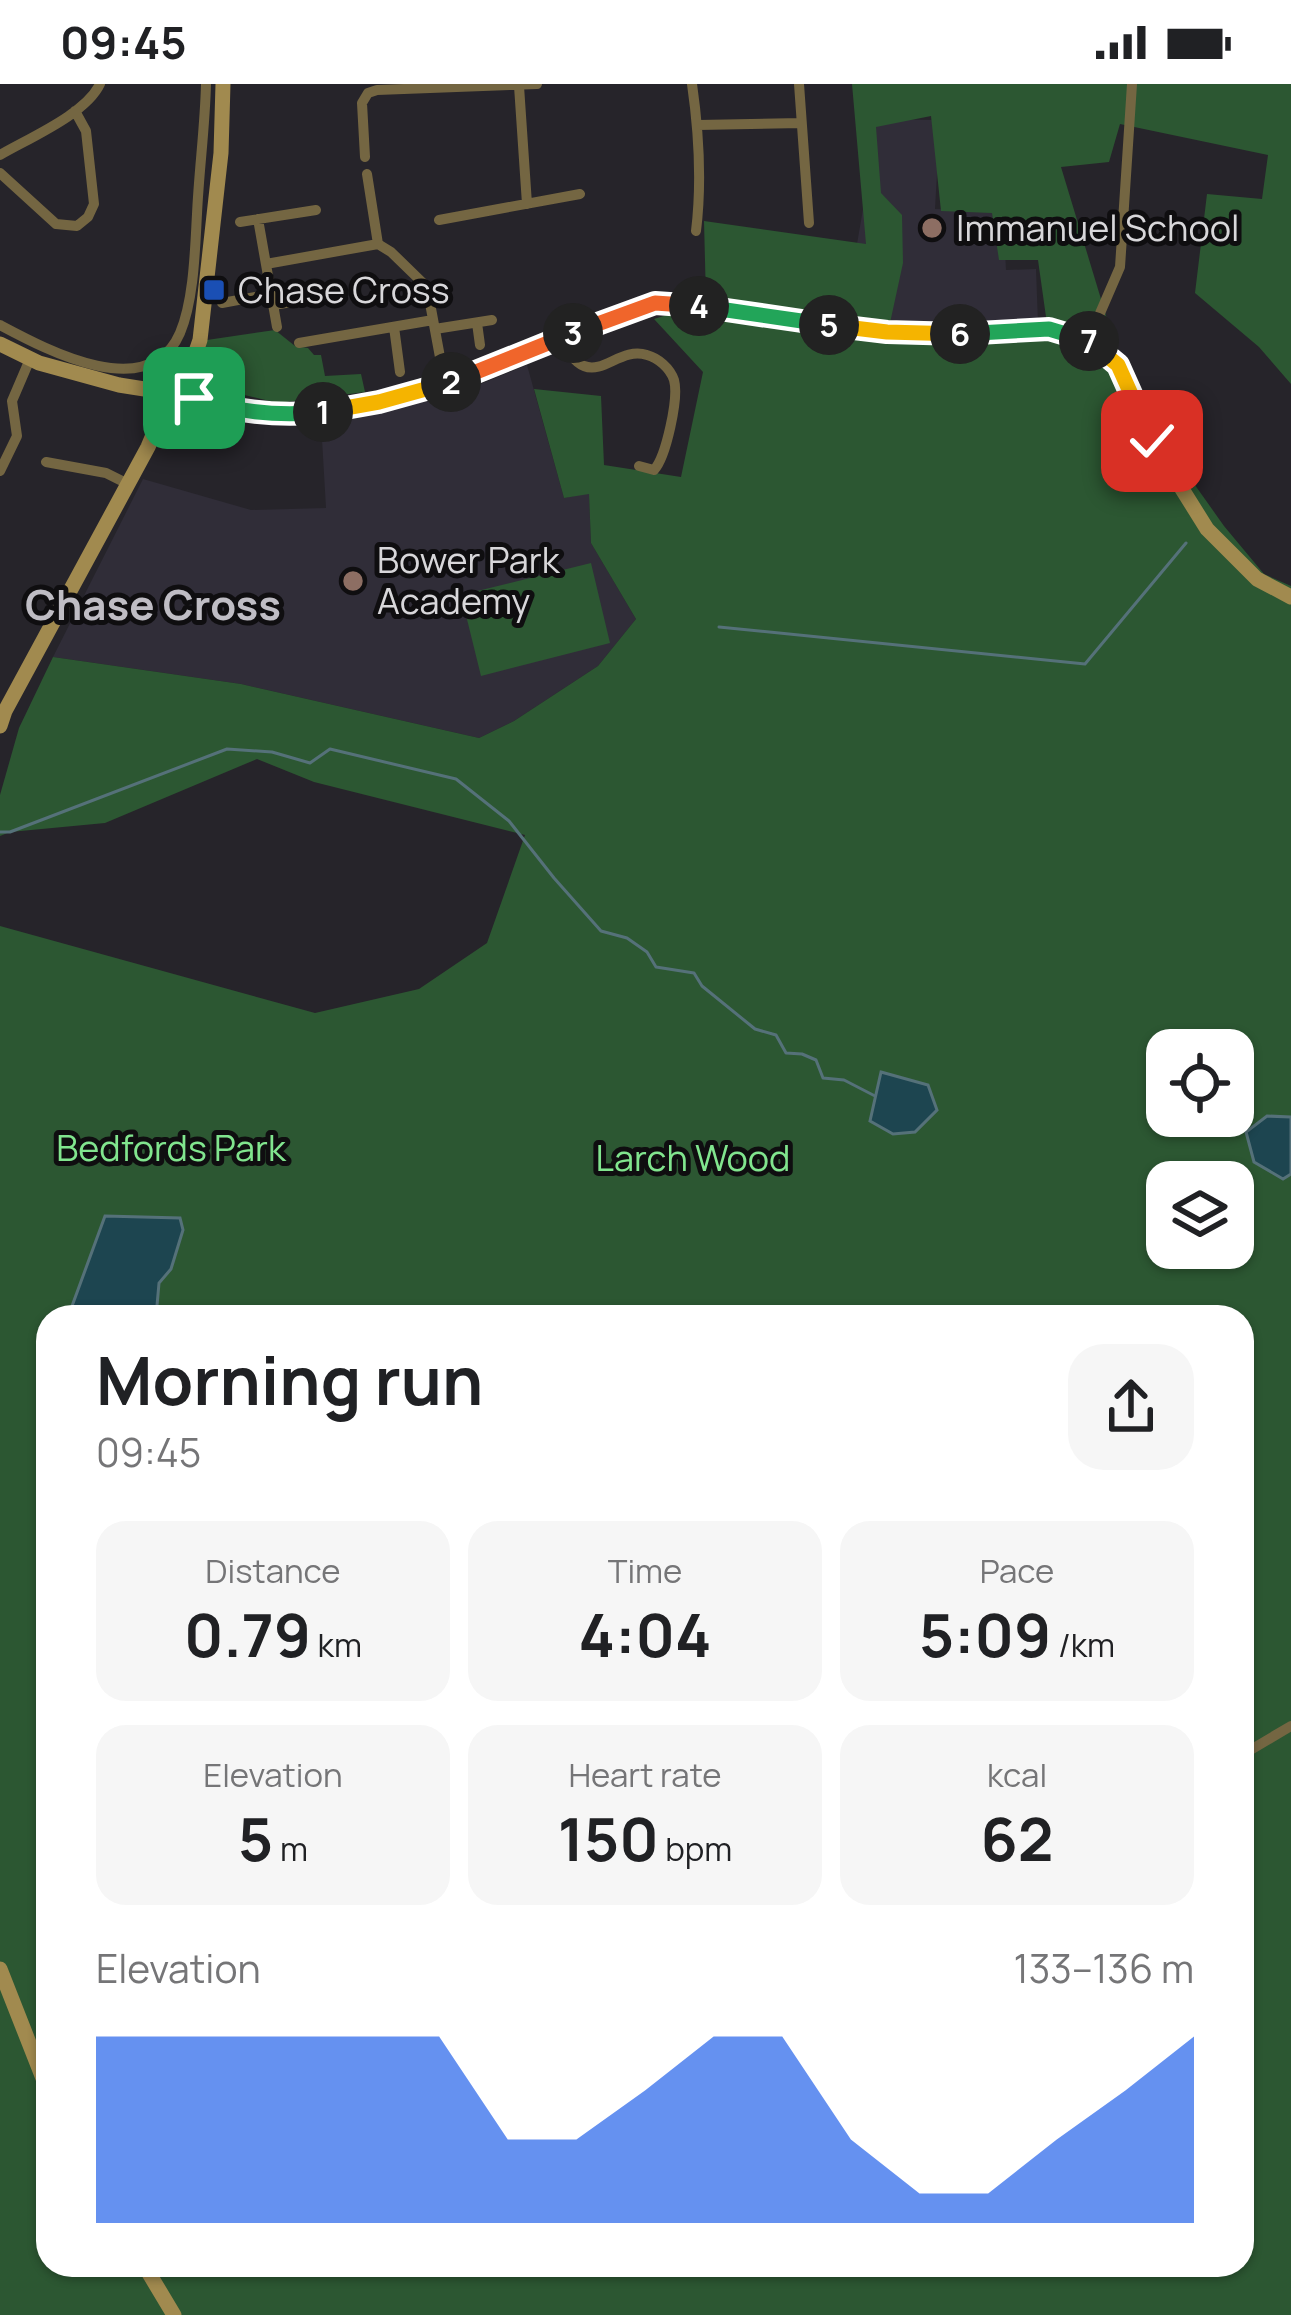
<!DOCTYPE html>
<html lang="en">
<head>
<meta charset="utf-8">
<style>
  body { margin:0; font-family:Manrope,sans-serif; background:#f6f6f6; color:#202124; height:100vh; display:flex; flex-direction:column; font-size:45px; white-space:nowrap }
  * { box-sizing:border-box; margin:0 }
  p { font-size:39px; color:#757577 }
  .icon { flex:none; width:66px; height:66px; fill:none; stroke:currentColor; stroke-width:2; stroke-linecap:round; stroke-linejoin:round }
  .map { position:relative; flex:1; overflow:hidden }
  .side { position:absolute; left:36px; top:1221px; width:1218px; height:972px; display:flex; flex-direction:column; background:#fff; border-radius:36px; box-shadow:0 3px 9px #0004 }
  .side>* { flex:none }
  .fabs { position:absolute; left:1146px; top:945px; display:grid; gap:24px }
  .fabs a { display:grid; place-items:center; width:108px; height:108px; border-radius:24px; background:#fff; box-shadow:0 3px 9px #0004; font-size:60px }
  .pin { position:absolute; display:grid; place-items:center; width:102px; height:102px; color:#fff; margin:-51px; border-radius:24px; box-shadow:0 6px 18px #0006 }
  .km { position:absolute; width:60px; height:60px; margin:-30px; border-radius:50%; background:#222; color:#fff; font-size:33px; line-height:60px; text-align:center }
  .round { display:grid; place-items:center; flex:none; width:126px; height:126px; border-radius:36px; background:#f6f6f6 }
  .summary { display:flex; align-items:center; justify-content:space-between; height:204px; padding:0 60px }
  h1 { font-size:66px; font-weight:700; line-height:90px }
  .figures { display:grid; grid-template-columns:repeat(3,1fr); gap:18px; height:204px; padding:12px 60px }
  .figures div { display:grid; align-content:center; border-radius:30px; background:#f6f6f6; text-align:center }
  .figures b { font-size:60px; font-weight:700 }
  .figures small { font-size:33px; font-weight:400 }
  .figures p { font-size:33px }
  .chart { height:336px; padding:24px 60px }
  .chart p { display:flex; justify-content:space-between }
  .chart svg { width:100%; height:216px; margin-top:12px; fill:#2563eb; opacity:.7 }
  .status { display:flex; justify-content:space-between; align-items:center; height:84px; padding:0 60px; background:#fff; direction:ltr }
  .status svg { height:33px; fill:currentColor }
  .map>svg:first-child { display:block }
  .built { fill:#302d38 }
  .green { fill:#2c5732; fill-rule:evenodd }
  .water { fill:#1d4550; stroke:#557179; stroke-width:3 }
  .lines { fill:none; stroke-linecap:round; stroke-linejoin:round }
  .stream { stroke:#557179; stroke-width:3 }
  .street { stroke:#746642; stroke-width:10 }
  .secondary { stroke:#a18a4f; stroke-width:15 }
  .split-1-casing { stroke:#fff; stroke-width:24 }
  .split-2-casing { stroke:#fff; stroke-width:24 }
  .split-3-casing { stroke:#fff; stroke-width:24 }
  .split-4-casing { stroke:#fff; stroke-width:24 }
  .split-5-casing { stroke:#fff; stroke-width:24 }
  .split-6-casing { stroke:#fff; stroke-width:24 }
  .split-7-casing { stroke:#fff; stroke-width:24 }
  .split-8-casing { stroke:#fff; stroke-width:24 }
  .split-1 { stroke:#22a559; stroke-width:15 }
  .split-2 { stroke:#f5b400; stroke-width:15 }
  .split-3 { stroke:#f0652b; stroke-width:15 }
  .split-4 { stroke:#f0652b; stroke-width:15 }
  .split-5 { stroke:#22a559; stroke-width:15 }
  .split-6 { stroke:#f5b400; stroke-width:15 }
  .split-7 { stroke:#22a559; stroke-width:15 }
  .split-8 { stroke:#f5b400; stroke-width:15 }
  .education-dot { fill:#8d6e63; stroke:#0f0e10; stroke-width:4.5 }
  .transit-dot { fill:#1a4fb4; stroke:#0f0e10; stroke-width:4.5 }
  .labels { text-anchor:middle; stroke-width:10; stroke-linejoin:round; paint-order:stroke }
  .poi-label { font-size:36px; fill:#d8d7da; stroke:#0f0e10; text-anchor:start }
  .park-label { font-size:36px; fill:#81e58e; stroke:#0f0e10 }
  .quarter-label { font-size:42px; font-weight:bold; fill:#bfbdc4; stroke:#0f0e10 }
</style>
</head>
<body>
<div class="status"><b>09:45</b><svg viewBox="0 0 49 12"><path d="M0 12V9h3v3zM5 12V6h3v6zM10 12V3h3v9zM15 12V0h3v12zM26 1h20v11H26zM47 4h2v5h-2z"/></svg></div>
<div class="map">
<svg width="1291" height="2231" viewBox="0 0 1291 2231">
  <rect width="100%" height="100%" fill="#26242a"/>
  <path class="built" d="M858 35 940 36 935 125 1003 127 1006 186 1036 185 1038 239 877 245 857 160 863 125 864 93Z
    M527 281 564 414 589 409 591 459 636 535 598 582 514 637 479 654 241 600 53 573 143 395 251 426 326 424 321 338 412 320 483 299Z"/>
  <path class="green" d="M852 0H1291V300L1259 263 1195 209 1207 110 1262 115 1268 71 1120 40 1109 78 1061 83 1114 258 1173 370 1224 442 1264 490 1291 502V2231H0V842L315 929 419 905 487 859 525 751 314 698 257 675 105 739 10 748 0 752V711L19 644 53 573 241 600 479 654 514 637 598 582 636 535 591 459 589 410 564 414 534 305 601 312 604 381 681 393 703 288 654 235 712 217 706 216 704 137 866 160ZM931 32 941 127 992 129 999 176H1038L1047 240 935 245 890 239 903 179 902 131 881 109 876 43ZM1167 966H1233V1032H1167ZM1167 1098H1233V1164H1167ZM48 1233H1242V2181H48Z
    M275 246 295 262 308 264 314 271H321L325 292 361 290 365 308 278 319 219 305 195 284 207 256Z
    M591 479 610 559 481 592 461 511Z"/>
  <path class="water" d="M881 988 928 1001 937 1026 915 1048 893 1050 870 1037Z
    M1267 1032 1291 1033V1090L1283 1095 1254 1078 1246 1048Z
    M105 1132 180 1134 183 1146 171 1185 159 1199 156 1233H68Z"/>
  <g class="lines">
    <path class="stream" d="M719 543 1085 580 1186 459
      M0 748H10L227 665 272 668 310 679 330 665 456 695 509 737 554 794 601 847 627 854 647 868 656 883 694 889 702 902 755 945 776 951 786 969 802 970 816 976 823 994 844 996 875 1012"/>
    <path class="street" d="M692 0C699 49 702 98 696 147
      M799 0 809 139
      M519 2 527 120
      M377 6 537 0
      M698 41 801 39
      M0 71C29 54 86 30 100 0
      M365 73 362 19 368 9 377 6
      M0 89 56 140 77 142 88 133 94 120 86 47 75 27
      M367 90 378 160 391 168 427 203 445 300
      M258 135 277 243
      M439 136 580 110
      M240 138 316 126
      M266 180 378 160
      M222 219 271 210
      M273 221 324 213
      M477 239 480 261
      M0 241C47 266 149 321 180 249 194 216 195 165 197 130 199 86 205 43 206 0
      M394 243 400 288
      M435 245 492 236
      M561 253C567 264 573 278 584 282 604 290 622 263 647 271 658 274 670 284 674 296 679 314 666 373 654 386L639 382
      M1088 257 1120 183 1132 0
      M299 259 433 236
      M46 378 106 389 128 400
      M0 387 17 352 12 317 30 275
      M1242 1671 1291 1642"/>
    <path class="secondary" d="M0 260 39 279 119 301 189 312 223 324 259 329 299 330 378 318 445 300 655 219 887 248 963 251 1049 245 1088 257 1118 281 1152 357 1207 445 1257 495 1291 513
      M0 642 5 627 148 363 164 325 190 285 200 256 221 69 223 0
      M0 1885 48 2007
      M144 2181 174 2231"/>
  </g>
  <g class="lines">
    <g class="split-1-casing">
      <path id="split-1" d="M194 314C236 328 278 333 323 328"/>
    </g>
    <g class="split-2-casing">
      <path id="split-2" d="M323 328 379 318 451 298"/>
    </g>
    <g class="split-3-casing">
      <path id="split-3" d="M451 298 573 249"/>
    </g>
    <g class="split-4-casing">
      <path id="split-4" d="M573 249 655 219 699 222"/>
    </g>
    <g class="split-5-casing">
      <path id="split-5" d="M699 222 829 241"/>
    </g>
    <g class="split-6-casing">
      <path id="split-6" d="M829 241 887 248 960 250"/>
    </g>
    <g class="split-7-casing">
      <path id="split-7" d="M960 250 1049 245 1089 257"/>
    </g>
    <g class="split-8-casing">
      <path id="split-8" d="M1089 257 1118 281 1152 357"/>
    </g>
    <use href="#split-1" class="split-1"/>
    <use href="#split-2" class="split-2"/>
    <use href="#split-3" class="split-3"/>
    <use href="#split-4" class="split-4"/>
    <use href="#split-5" class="split-5"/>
    <use href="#split-6" class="split-6"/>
    <use href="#split-7" class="split-7"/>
    <use href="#split-8" class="split-8"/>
  </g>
  <g class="education-dot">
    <circle cx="932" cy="144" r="12"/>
    <circle cx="353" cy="497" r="12"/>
  </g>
  <rect class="transit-dot" x="202" y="194" width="24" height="24" rx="6"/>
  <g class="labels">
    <g class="poi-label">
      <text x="956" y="157">Immanuel School</text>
      <text x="238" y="219">Chase Cross</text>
      <text x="377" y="489">Bower Park<tspan x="377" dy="41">Academy</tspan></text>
    </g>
    <g class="park-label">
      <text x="171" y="1077">Bedfords Park</text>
      <text x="693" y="1087">Larch Wood</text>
    </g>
    <g class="quarter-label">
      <text x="153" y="536">Chase Cross</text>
    </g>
  </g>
</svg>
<div class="fabs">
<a><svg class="icon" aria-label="locate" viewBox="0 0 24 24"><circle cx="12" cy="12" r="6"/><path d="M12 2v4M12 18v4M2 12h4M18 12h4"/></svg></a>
<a><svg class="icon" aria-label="layers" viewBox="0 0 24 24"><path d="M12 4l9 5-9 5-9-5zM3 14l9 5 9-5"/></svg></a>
</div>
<div class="pin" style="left:194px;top:314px;background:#1e9e55"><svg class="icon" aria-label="arrive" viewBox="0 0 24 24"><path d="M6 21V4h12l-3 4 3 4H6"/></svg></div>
<div class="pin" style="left:1152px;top:357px;background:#d93025"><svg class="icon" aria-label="check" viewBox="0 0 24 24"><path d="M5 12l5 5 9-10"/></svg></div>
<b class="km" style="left:323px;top:328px">1</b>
<b class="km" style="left:451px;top:298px">2</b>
<b class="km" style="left:573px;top:249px">3</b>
<b class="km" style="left:699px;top:222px">4</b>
<b class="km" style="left:829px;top:241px">5</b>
<b class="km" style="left:960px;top:250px">6</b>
<b class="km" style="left:1089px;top:257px">7</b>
<section class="side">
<div class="summary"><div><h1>Morning run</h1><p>09:45</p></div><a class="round"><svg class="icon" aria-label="share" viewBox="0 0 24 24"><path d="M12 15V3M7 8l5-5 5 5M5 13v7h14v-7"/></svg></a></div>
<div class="figures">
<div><p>Distance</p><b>0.79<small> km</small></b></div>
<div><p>Time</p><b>4:04</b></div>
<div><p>Pace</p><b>5:09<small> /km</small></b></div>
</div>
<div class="figures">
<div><p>Elevation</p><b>5<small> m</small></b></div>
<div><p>Heart rate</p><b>150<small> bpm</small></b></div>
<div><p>kcal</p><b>62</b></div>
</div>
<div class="chart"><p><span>Elevation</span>133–136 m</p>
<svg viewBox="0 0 160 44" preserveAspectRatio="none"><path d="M0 44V6L10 6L20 6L30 6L40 6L50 6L60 27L70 27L80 17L90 6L100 6L110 27L120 38L130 38L140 27L150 17L160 6V44z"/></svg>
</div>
</section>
</div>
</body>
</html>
